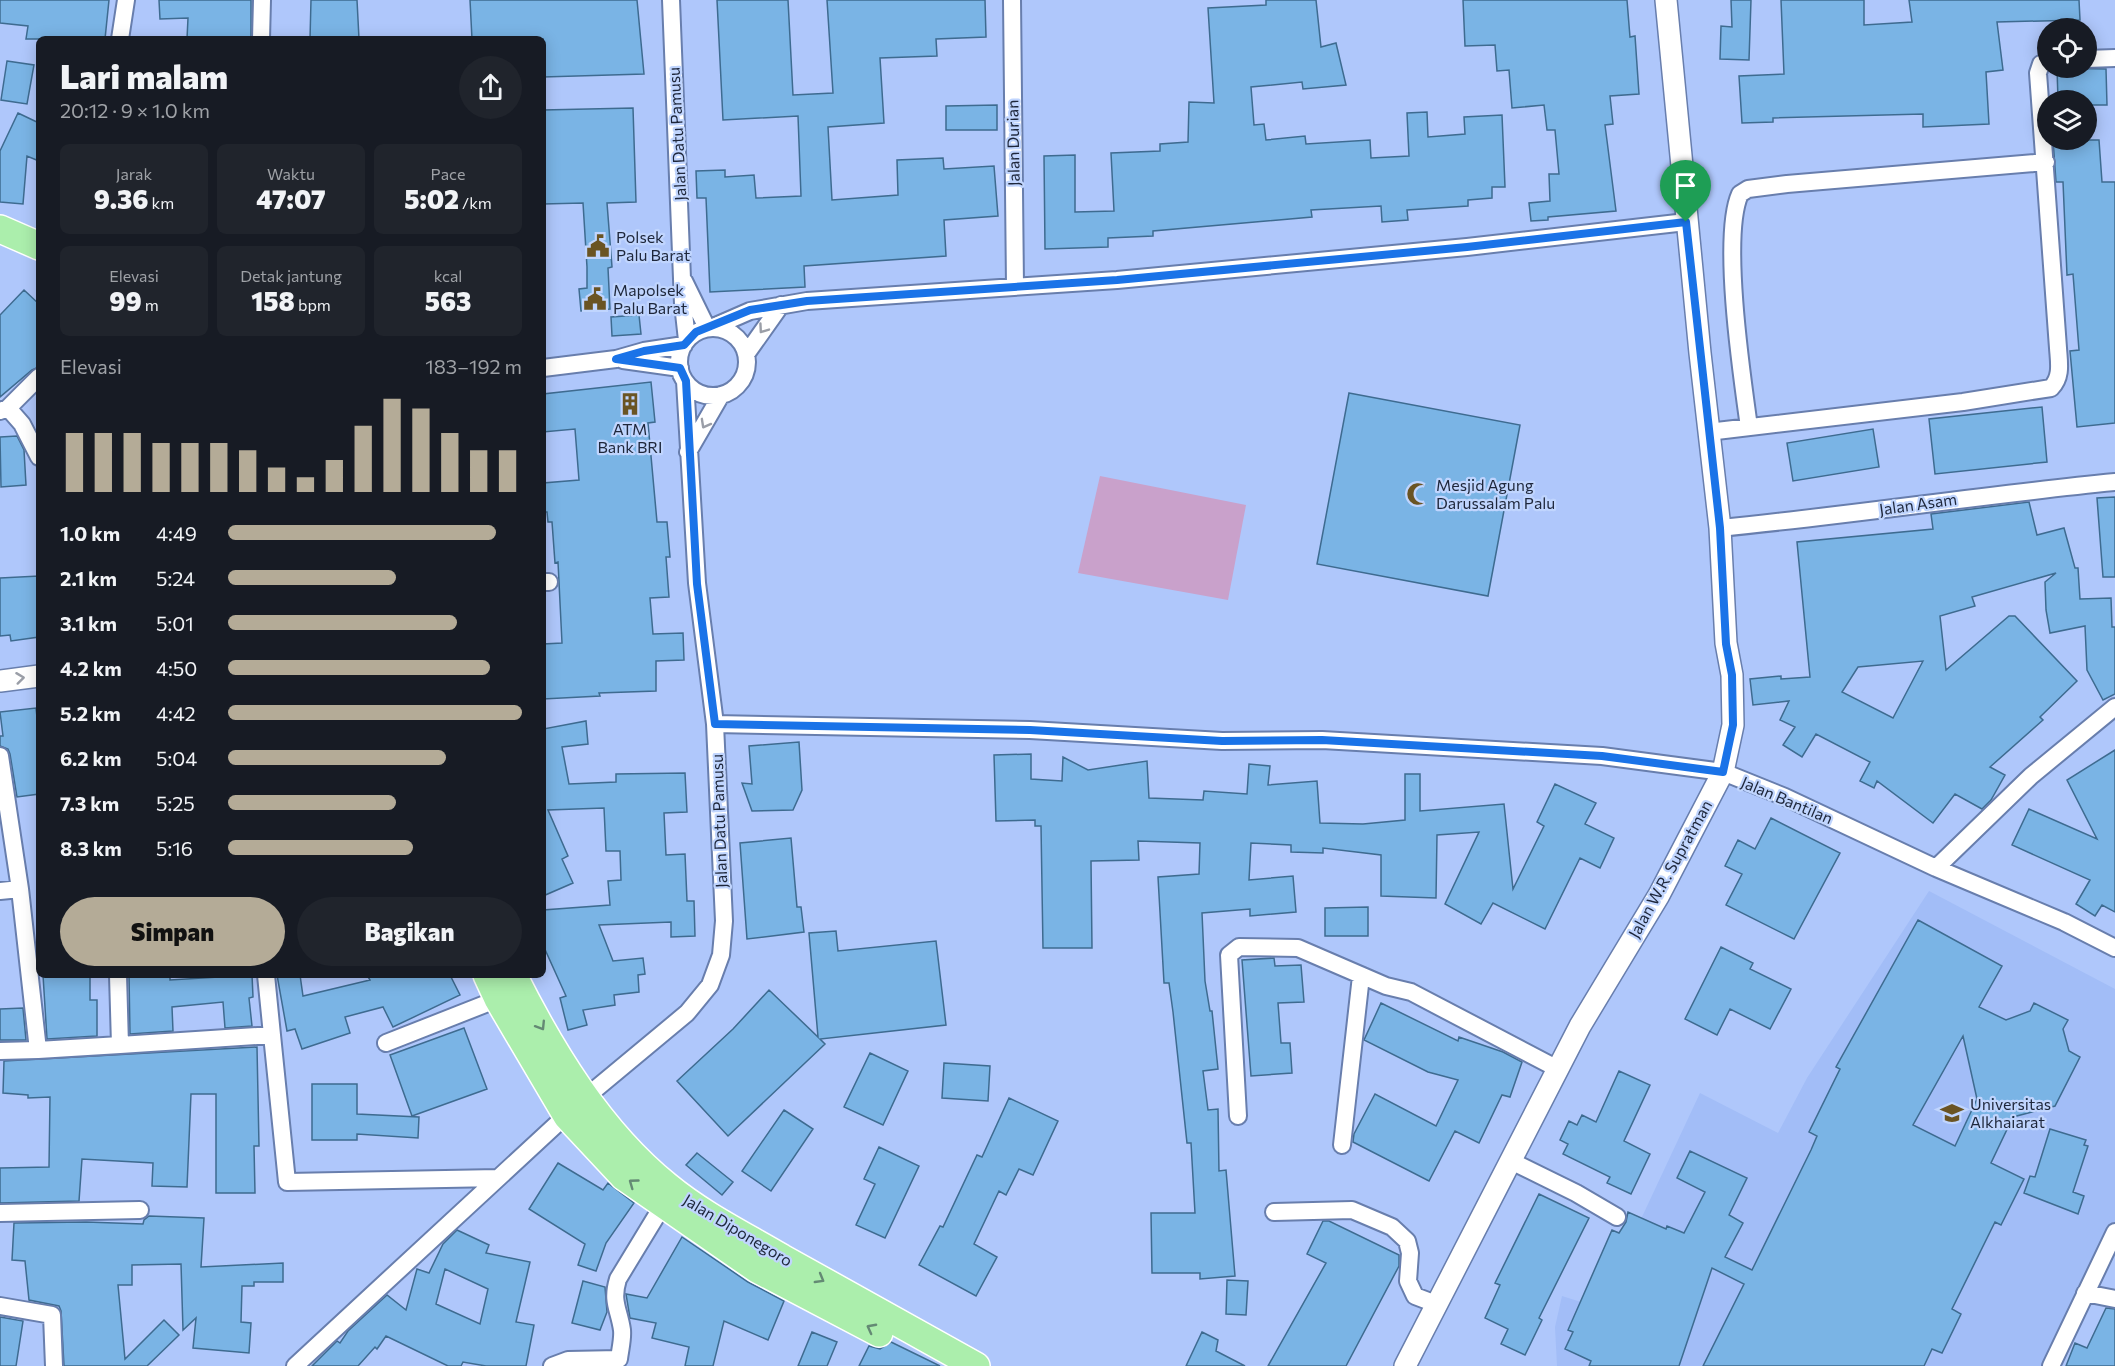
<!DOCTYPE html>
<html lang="id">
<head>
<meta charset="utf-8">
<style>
  body { margin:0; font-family:Commissioner,sans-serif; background:#20242c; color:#f1f3f6; height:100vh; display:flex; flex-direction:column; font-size:22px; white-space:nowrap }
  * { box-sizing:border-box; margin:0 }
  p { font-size:20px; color:#9ea1a6 }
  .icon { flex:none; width:33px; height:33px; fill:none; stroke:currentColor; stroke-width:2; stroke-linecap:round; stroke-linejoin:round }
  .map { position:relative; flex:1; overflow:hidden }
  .side { position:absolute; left:36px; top:36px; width:510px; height:942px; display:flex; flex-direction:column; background:#171b24; border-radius:9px; box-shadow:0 3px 15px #0003 }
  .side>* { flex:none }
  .controls { position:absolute; left:2037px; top:18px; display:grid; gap:12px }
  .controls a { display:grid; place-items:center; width:60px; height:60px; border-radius:50%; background:#171b24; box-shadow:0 3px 15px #0003; font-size:30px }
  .pin { position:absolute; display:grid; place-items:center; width:51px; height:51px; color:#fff; margin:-62px -26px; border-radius:50% 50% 50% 0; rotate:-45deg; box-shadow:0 0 6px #0007 }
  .pin .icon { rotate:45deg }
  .round { display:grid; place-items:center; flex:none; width:63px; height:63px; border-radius:32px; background:#20242c }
  .headline { display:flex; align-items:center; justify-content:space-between; height:102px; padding:0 24px }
  h1 { font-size:33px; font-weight:800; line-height:45px }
  .figures { display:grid; grid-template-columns:repeat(3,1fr); gap:9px; height:102px; padding:6px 24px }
  .figures div { display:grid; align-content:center; border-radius:9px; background:#20242c; text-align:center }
  .figures b { font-size:26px; font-weight:800 }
  .figures small { font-size:16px; font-weight:400 }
  .figures p { font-size:16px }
  .chart { height:168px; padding:12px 24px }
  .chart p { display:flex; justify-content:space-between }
  .chart svg { width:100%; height:108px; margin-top:6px; stroke:#b4ab97; stroke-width:6 }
  .action { display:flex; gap:12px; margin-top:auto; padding:12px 24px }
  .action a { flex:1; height:69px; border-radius:36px; background:#b4ab97; color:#111; font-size:24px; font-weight:800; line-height:69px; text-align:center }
  .action a+a { background:#20242c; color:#f1f3f6 }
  ul { padding:0 24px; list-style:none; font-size:20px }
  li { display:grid; grid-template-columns:96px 72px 1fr; align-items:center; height:45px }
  li i { height:15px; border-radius:8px; background:#b4ab97 }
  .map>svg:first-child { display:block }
  .built { fill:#a2bdf7 }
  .green { fill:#c9a1cb }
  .building { fill:#7ab4e5; stroke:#3e6b90; stroke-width:1.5; fill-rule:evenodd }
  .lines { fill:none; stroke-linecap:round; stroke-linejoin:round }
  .minor-casing { stroke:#687ead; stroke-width:20 }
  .tertiary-casing { stroke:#687ead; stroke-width:24 }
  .trunk-casing { stroke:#fff; stroke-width:30 }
  .minor { stroke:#fff; stroke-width:16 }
  .tertiary { stroke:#fff; stroke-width:21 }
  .trunk { stroke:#abeeac; stroke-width:27 }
  .oneway { stroke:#9a9ea7 }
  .oneway2 { stroke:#648a74 }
  .route-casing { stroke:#fff; stroke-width:12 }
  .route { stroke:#1a73e8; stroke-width:8 }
  .labels { text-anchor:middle; stroke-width:4.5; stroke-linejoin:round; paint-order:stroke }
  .street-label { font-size:16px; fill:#1e273b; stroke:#c0d5fe }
  .poi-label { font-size:16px; fill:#1e273b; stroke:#c0d5fe; text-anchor:start }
</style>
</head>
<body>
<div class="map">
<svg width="2115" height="1366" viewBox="0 0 2115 1366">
  <rect width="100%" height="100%" fill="#afc7fb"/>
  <path class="built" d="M1929 891 2115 989V1223L2079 1290 2045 1366H1557L1555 1327 1562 1296 1584 1303 1641 1219 1700 1093 1778 1133 1807 1078Z"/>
  <path class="green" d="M1100 476 1246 505 1228 600 1078 573Z"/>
  <path class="building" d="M0 0H109L105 39H26L28 26 0 23Z
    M159 0H251V39H187L188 18 160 19Z
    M311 0H357L359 39H310Z
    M470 0H637L644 74 543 77V39H472Z
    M717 0H788L793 95 833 93 827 0H985L986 37 936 39 937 56 880 58 884 123 828 127 832 200 898 195 897 160 943 158 944 169 994 166 998 216 944 220 946 256 804 266 805 287 710 292 706 198H697L696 171 725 170V177L754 175 756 198 801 196 798 116 723 120Z
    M1266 0H1316L1321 47 1336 43 1346 85 1303 89 1302 82 1251 87 1254 125 1264 124 1266 140 1305 136 1306 144 1370 140 1371 158 1409 156 1407 113 1427 112 1428 137 1465 134 1464 117 1502 115 1505 187H1492V198L1468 200V206L1407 210 1408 220 1382 222 1381 206 1311 210 1312 217 1153 231V236L1108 238V247L1045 249 1044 156 1075 155V212L1114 211 1111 153 1160 151V144L1188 142 1189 102 1214 103 1208 8 1266 5Z
    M1463 0H1627L1630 37 1635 36 1639 94 1610 96 1613 124 1605 125 1616 211 1548 217V220L1531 221 1529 203 1550 201 1549 174H1559L1555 130H1547L1544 105 1512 108 1509 70 1497 71 1495 45 1465 46Z
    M1731 0H1751L1749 60 1720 59 1721 26 1732 27Z
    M1781 0H1864V25L1912 22 1909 0H2079L2080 20 1997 22 2003 70 1986 72 1989 124 1923 127V114L1773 118V122L1742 123 1739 76 1784 74Z
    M7 61 34 65 27 104 1 100Z
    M2057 68 2106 69 2107 105H2086V100H2058Z
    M997 105V130H946V106Z
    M633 108 636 202 607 203 612 267 608 268 610 309 581 311 579 289 587 288V267L583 203 543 204V110Z
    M18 113 39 123V161L27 156 23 204 0 202V151Z
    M2053 140H2099L2102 182H2115V423L2077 427 2070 351 2079 350 2073 274 2067 275 2063 182H2056Z
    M24 290 39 304V367L32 370 0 397V315Z
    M639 315 641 334 612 336 611 317Z
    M651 382 655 422 648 423 657 522H667L670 557H666L669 597 650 598 653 634 683 633 684 660 656 661V691L599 693 600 696 543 699V644L562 643 558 562 555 563 552 522H548L547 512H543V483L579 480 575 429 543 432V394Z
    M1349 393 1520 425 1488 596 1317 564Z
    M2042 407 2047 462 1935 474 1929 419Z
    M1873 429 1879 467 1793 481 1787 443Z
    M17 436 24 450 26 485 1 487 0 437Z
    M2115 497V577H2103L2097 498Z
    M2029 502 2037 535 2064 528 2075 568H2078L2080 599 2111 598 2112 627H2115V694L2103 700 2087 670 2085 626 2050 633 2046 610 2045 582 2056 573 1972 597 1975 606 1940 616 1946 670 2009 616H2015L2077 681 2040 717 2043 720 1990 767 2005 775 1991 800 1982 809 1955 794 1933 823 1877 781 1874 788 1860 781 1870 762 1816 734 1802 757 1783 745 1795 727 1780 720 1789 701 1753 705 1750 679 1781 676V679L1810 677 1797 542 1933 529 1931 514ZM1923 661 1893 718 1842 692 1858 667Z
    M39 576V637L11 641 10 635 0 636V578Z
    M36 708 39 736V794L17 797 10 754 8 749 0 746V736H3L0 712Z
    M586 721 588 744 562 747 569 784 616 782V774L685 773 687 812 664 813 666 855 685 854 687 901H694L695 936 671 937V922L599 925 613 961 643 958 645 974 638 975 639 992 614 995 615 1005 583 1010 587 1025 568 1030 560 998 566 996 543 945V910L610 905 608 881 621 880 620 851H606L604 808 548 810 568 856 562 859 573 883 543 896V729Z
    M799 742 802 790 793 810 752 811 742 783 752 784 749 746Z
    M2115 750V912L2102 905 2095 916 2076 904 2090 880 2012 845 2029 809 2097 839 2067 780Z
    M1031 754V779L1062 781 1063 757 1088 770 1147 761 1149 798 1203 800 1204 791 1247 794 1249 764 1270 766 1268 785 1317 781 1320 823 1363 824 1405 820V774H1420V811L1504 804 1513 889 1544 826 1537 822 1555 784 1596 803 1585 824 1614 838 1600 868 1580 858 1545 929 1493 903 1481 924 1445 904 1479 832 1437 835 1436 898 1381 896V855L1323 848V853L1291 852V845L1251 843 1249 880 1293 876 1296 912 1250 916V909L1202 913 1205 981 1210 1011H1212L1218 1069 1203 1071 1208 1110 1218 1109 1219 1171 1226 1170 1235 1276 1200 1279V1273H1152L1151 1213H1195L1191 1143H1187L1173 1012 1169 983H1164L1158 877 1199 874 1200 843 1138 841 1139 860 1091 861 1092 948H1043L1041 826H1035V820L996 821 994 755Z
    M1771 818 1840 853 1794 939 1726 905 1742 874 1725 866 1738 840 1755 849Z
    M791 838 797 907H801L804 932 747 939 740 843Z
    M1368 907V936H1325V908Z
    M1918 920 2002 966 1979 1007 2006 1020 2030 1011 2034 1003 2068 1020 2063 1029 2069 1051 2080 1057 2055 1106 2013 1117 1991 1163 2024 1179 2001 1225 1995 1222 1952 1309 1961 1314 1942 1353 1932 1349 1924 1366H1703L1744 1284 1712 1268 1679 1366H1589L1591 1361 1565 1349 1573 1332 1568 1330 1612 1230 1619 1233 1626 1222 1628 1212 1666 1229 1667 1226 1684 1233 1705 1192 1677 1178 1690 1151 1747 1178 1729 1215 1743 1223 1725 1257 1752 1270 1811 1150 1817 1136 1809 1132 1840 1069 1836 1067ZM1963 1036 1977 1099 1955 1146 1913 1125Z
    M836 931 838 951 936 941 946 1025 820 1039 825 1044 728 1136 677 1081 733 1029 769 990 818 1037 809 933Z
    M1721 947 1753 963 1750 969 1791 989 1770 1029 1730 1009 1717 1035 1685 1019Z
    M1274 958 1275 966 1301 965 1304 1002 1278 1003 1281 1043H1290L1292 1073 1251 1076 1242 960Z
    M43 975H90V1000H97V1036L47 1039Z
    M129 975 170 976V980L252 975 253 997 249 998 252 1026 225 1028 223 1002 172 1007 173 1031 130 1034Z
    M277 975H300L303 996 370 980 367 975H450L460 995 393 1027 383 1007 345 1017 350 1033 302 1049 295 1029 287 1031Z
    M1381 1003 1458 1041 1459 1037 1503 1052 1522 1062 1510 1097 1502 1095 1479 1143 1455 1131 1429 1181 1353 1142 1354 1134 1375 1094 1436 1126 1458 1080 1428 1072 1364 1040Z
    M23 1008 26 1040H0V1009Z
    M464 1028 487 1089 412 1116 390 1055Z
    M257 1047 259 1146H254L255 1193H216V1094H191L187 1187 152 1186 153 1163 82 1159 79 1201 0 1203V1168L49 1167 50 1097 28 1098V1095L3 1093 4 1061Z
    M870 1053 908 1071 883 1125 844 1107Z
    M944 1063 990 1066 988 1101 942 1098Z
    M1619 1071 1650 1085 1624 1141 1650 1154 1631 1194 1607 1183 1610 1177 1563 1154 1568 1144 1560 1140 1569 1121 1577 1125 1582 1115 1596 1122Z
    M312 1084H357V1114L419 1117 418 1138 357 1134V1140H312Z
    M1009 1098 1058 1121 1033 1175 1019 1169 1006 1195 999 1191 974 1244 997 1257 976 1296 919 1265 940 1226 943 1227 977 1155 982 1157Z
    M784 1110 813 1129 771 1191 742 1171Z
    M2050 1129 2086 1140 2084 1145 2088 1146 2073 1192 2084 1196 2078 1214 2024 1193 2030 1176 2035 1177Z
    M879 1147 919 1166 885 1238 856 1225 875 1184 864 1179Z
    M697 1153 733 1182 722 1195 686 1165Z
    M558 1163 603 1190 608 1183 634 1203 606 1243 596 1271 578 1265 585 1244 529 1209Z
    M1539 1194 1589 1218 1539 1318 1542 1320 1525 1355 1501 1344 1508 1329 1485 1318 1500 1285 1495 1283Z
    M149 1216 204 1218 201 1267 283 1263V1282H254V1286H242L241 1322 251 1323 249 1353 193 1348 196 1318 183 1330 181 1264 132 1265V1285H118L125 1359 164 1320 179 1335 147 1366H64L61 1311 59 1306 29 1300 25 1261 12 1260 14 1223 86 1222 143 1224 144 1220Z
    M1323 1221H1329L1399 1255V1266L1346 1366H1268L1326 1263 1307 1254Z
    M457 1230 489 1245 486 1253 530 1262 516 1322 534 1325 526 1366H486L463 1362 461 1366H448L386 1336 377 1349 375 1347 358 1366H312L337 1341 340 1343 348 1331 387 1295 406 1310 417 1269 429 1273 443 1244ZM445 1269 488 1289 480 1324 436 1304Z
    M682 1237 748 1282 784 1301 768 1340 724 1321 713 1366H685L689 1347 652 1338 656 1323 630 1318 626 1294 647 1298Z
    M1227 1280 1248 1281 1246 1315 1226 1314Z
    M583 1281 605 1287 607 1312 600 1330 572 1323Z
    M2106 1308 2115 1309V1366H2066L2075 1343 2087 1348Z
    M0 1317 23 1321 16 1366H0Z
    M812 1332 837 1342 827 1366H798Z
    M1202 1332 1218 1340 1216 1351 1245 1366H1186Z
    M891 1342 940 1366H859L869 1346 880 1349Z"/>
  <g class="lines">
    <g class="minor-casing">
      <path id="minor" d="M671 0 683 304 687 340
        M1012 0 1015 286
        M120 39 126 0
        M261 39 262 0
        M2086 59 2115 58
        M684 281 707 328
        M711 328 750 311 807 301 1117 280 1467 247 1686 222
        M679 362a34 34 0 1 1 68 0a34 34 0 1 1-68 0Z
        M747 353 781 305
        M623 360 680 368
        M543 368 616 359 644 351 684 345
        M8 408 22 424 39 457
        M0 411 8 408 39 377
        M1749 427C1742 377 1721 236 1740 194L1748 189 1787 184 2046 162
        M1708 432 1963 402 2051 388C2062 377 2059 363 2058 348L2038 73 2041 64 2048 62
        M688 452 721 395
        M1720 528C1852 515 1983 495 2115 482
        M543 582H549
        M715 724 1030 730 1222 741 1322 740 1602 756 1723 772 1785 797 1936 868 2064 922 2115 948
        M0 756 20 889 38 1050 0 1051
        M1936 868 2031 776 2115 707
        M0 891 20 889
        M118 975 120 1045 272 1035 266 975
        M272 1035 287 1182 498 1178
        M386 1043 498 999
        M38 1050 120 1045
        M1238 1116 1229 955 1239 947 1298 948 1386 986 1411 992 1558 1069
        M1342 1145 1361 976
        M1511 1161 1576 1193 1617 1217
        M1274 1212 1352 1210 1392 1227 1407 1241 1410 1253 1408 1281 1415 1296 1436 1304
        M0 1213 140 1210
        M2085 1293 2115 1299
        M0 1306 52 1315 54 1366
        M295 1366 586 1097 687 1013 710 985 721 955 724 921 715 724 697 583 685 381
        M552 1366 568 1360 619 1359C620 1350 623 1339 622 1330 619 1309 611 1302 618 1279L663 1205
        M2051 1366 2115 1232"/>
    </g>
    <g class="tertiary-casing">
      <path id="tertiary" d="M0 681 39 676
        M1405 1366 1580 1026 1659 895 1723 772 1733 725 1732 675 1726 643 1720 528 1700 353 1666 0"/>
    </g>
    <g class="trunk-casing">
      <path id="trunk" d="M0 229 39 246
        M487 975 498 999 567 1116 624 1177 757 1269 879 1333
        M513 975C551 1051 600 1132 667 1186 702 1215 743 1235 782 1258 847 1294 912 1330 976 1366"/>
    </g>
    <use href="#minor" class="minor"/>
    <use href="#tertiary" class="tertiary"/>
    <use href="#trunk" class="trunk"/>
  </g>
  <defs><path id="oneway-chevron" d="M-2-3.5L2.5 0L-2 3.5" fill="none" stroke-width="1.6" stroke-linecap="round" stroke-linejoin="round" transform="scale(1.5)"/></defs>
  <g class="oneway">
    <use href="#oneway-chevron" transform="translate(763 329) rotate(125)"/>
    <use href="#oneway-chevron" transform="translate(705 424) rotate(119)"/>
    <use href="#oneway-chevron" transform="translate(20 678) rotate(-7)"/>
  </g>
  <g class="oneway2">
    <use href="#oneway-chevron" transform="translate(541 1026) rotate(58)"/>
    <use href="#oneway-chevron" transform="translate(633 1183) rotate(-144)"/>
    <use href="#oneway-chevron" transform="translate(820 1279) rotate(30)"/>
    <use href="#oneway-chevron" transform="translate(871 1328) rotate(-152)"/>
  </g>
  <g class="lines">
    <g class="route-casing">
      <path id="route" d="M1686 222 1720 528 1726 644 1732 675 1733 725 1723 772 1602 756 1322 740 1222 741 1030 730 715 724 697 584 686 381 680 368 616 359 644 351 684 345 696 332 750 310 807 301 1117 280 1467 247Z"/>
    </g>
    <use href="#route" class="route"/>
  </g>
  <defs>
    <g id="civic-bare" transform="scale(1.8)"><path d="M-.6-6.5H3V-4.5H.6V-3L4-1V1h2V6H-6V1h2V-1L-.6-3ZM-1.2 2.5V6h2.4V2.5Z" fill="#6a5423" stroke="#c0d5fe" stroke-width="2.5" paint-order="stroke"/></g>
    <g id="building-bare" transform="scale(1.8)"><path d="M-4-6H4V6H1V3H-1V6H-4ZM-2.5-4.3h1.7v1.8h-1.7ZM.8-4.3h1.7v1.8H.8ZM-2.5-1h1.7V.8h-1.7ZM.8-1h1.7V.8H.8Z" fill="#6a5423" stroke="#c0d5fe" stroke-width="2.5" paint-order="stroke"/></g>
    <g id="mosque-bare" transform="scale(1.8)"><path d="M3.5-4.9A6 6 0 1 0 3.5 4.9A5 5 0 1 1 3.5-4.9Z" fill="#6a5423" stroke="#c0d5fe" stroke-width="2.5" paint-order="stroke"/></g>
    <g id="university-bare" transform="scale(1.8)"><path d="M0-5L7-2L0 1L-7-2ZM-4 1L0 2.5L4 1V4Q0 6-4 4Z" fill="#6a5423" stroke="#c0d5fe" stroke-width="2.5" paint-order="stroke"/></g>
  </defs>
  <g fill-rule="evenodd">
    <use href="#civic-bare" x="598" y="246"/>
    <use href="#civic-bare" x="595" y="299"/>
    <use href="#building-bare" x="630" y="404"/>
    <use href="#mosque-bare" x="1418" y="494"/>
    <use href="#university-bare" x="1952" y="1113"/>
  </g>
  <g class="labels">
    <g class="street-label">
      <text transform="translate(677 134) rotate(-93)" y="6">Jalan Datu Pamusu</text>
      <text transform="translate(1013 143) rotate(-91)" y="6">Jalan Durian</text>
      <text transform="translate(1918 504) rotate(-8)" y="6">Jalan Asam</text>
      <text transform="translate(1787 800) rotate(23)" y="6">Jalan Bantilan</text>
      <text transform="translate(719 821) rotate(-92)" y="6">Jalan Datu Pamusu</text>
      <text transform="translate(1670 869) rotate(-61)" y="6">Jalan W.R. Supratman</text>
      <text transform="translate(738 1230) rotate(31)" y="6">Jalan Diponegoro</text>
    </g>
    <g class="poi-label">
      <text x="616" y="243">Polsek<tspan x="616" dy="18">Palu Barat</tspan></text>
      <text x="613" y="296">Mapolsek<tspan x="613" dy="18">Palu Barat</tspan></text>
      <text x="630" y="435" text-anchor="middle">ATM<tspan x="630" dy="18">Bank BRI</tspan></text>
      <text x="1436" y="491">Mesjid Agung<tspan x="1436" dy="18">Darussalam Palu</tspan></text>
      <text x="1970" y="1110">Universitas<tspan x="1970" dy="18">Alkhaiarat</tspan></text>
    </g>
  </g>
</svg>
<div class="controls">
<a><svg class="icon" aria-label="locate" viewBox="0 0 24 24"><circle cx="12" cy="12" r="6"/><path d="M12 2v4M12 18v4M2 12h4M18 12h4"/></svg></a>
<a><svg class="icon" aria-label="layers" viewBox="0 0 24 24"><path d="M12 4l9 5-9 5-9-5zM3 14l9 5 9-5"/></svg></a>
</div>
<div class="pin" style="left:1686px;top:222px;background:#1e9e55"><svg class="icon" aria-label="arrive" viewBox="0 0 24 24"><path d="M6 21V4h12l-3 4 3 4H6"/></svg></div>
<section class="side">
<div class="headline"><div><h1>Lari malam</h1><p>20:12 · 9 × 1.0 km</p></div><a class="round"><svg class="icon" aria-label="share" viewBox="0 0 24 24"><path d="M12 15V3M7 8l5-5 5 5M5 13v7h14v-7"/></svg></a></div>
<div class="figures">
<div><p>Jarak</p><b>9.36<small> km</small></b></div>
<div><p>Waktu</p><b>47:07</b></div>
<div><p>Pace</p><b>5:02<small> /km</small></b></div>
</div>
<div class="figures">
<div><p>Elevasi</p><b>99<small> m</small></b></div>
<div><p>Detak jantung</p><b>158<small> bpm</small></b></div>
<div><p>kcal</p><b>563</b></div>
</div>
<div class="chart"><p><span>Elevasi</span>183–192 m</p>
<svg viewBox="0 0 160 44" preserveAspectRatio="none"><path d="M5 44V20M15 44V20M25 44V20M35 44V24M45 44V24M55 44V24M65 44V27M75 44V34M85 44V38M95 44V31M105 44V17M115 44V6M125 44V10M135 44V20M145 44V27M155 44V27"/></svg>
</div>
<ul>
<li><b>1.0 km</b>4:49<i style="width:91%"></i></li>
<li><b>2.1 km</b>5:24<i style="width:57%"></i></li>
<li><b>3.1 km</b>5:01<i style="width:78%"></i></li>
<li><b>4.2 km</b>4:50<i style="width:89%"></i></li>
<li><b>5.2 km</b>4:42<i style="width:100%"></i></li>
<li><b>6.2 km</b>5:04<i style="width:74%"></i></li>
<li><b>7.3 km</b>5:25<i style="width:57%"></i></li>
<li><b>8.3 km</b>5:16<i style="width:63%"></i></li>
</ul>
<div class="action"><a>Simpan</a><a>Bagikan</a></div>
</section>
</div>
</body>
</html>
